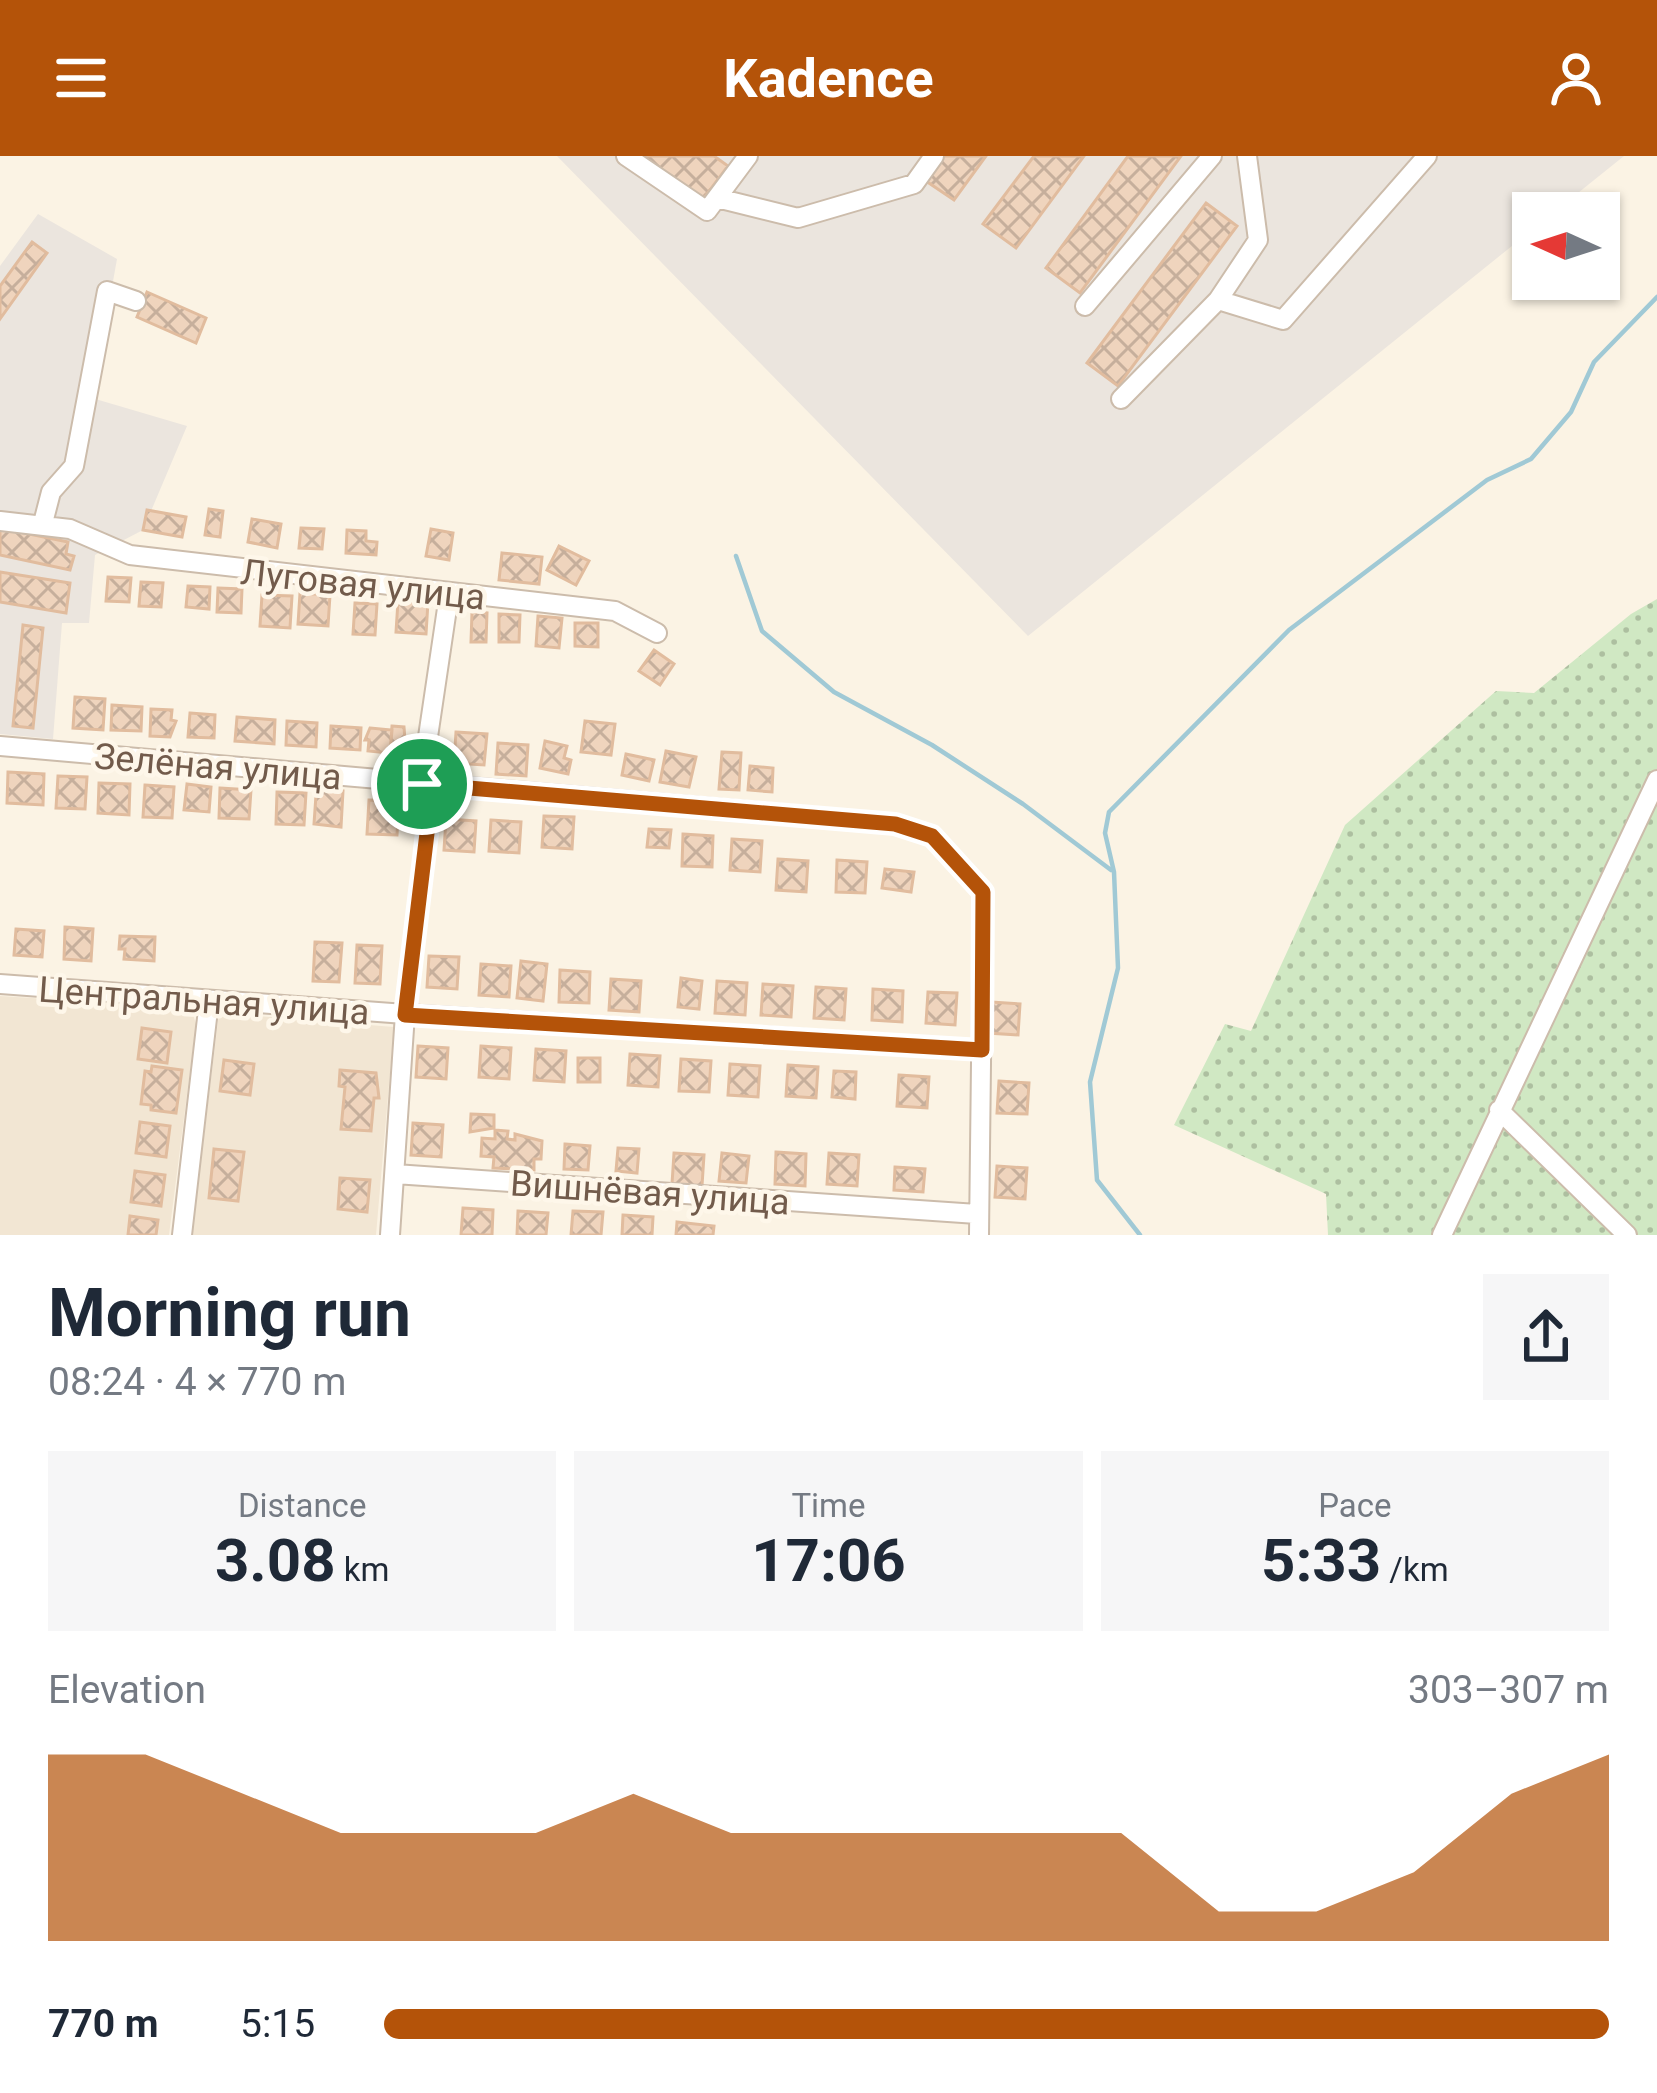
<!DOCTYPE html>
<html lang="en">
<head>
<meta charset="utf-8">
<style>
  body { margin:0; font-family:Roboto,sans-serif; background:#f6f6f7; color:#1f2937; height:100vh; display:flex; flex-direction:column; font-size:45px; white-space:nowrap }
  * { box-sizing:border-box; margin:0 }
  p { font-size:39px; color:#747a83 }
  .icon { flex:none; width:66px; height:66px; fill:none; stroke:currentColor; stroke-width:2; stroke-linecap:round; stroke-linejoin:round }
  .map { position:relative; height:1079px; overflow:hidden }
  .panel { display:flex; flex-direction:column; background:#fff; flex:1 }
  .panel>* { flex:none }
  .needle { width:78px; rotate:273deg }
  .buttons { position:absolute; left:1512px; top:36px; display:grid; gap:24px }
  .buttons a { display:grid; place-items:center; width:108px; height:108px; border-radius:0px; background:#fff; box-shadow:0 3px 9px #0004; font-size:60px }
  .pin { position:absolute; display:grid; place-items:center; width:102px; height:102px; color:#fff; margin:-51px; border:6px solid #fff; border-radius:50%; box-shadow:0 3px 12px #0007 }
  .round { display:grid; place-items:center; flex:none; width:126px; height:126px; border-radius:0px; background:#f6f6f7 }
  .summary { display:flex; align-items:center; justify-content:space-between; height:204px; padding:0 48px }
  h1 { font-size:66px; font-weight:700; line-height:90px }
  .figures { display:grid; grid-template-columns:repeat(3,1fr); gap:18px; height:204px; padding:12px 48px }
  .figures div { display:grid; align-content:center; border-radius:0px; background:#f6f6f7; text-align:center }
  .figures b { font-size:60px; font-weight:700 }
  .figures small { font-size:33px; font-weight:400 }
  .figures p { font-size:33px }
  .chart { height:336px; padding:24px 48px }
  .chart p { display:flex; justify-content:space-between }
  .chart svg { width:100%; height:216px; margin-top:12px; fill:#b45309; opacity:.7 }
  ul { padding:0 48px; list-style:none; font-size:39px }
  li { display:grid; grid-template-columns:192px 144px 1fr; align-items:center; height:90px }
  li i { height:30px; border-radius:15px; background:#b45309 }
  header { display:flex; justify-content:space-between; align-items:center; height:156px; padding:0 48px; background:#b45309; color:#fff; font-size:54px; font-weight:700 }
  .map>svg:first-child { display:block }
  .residential { fill:#f2e6d3 }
  .industrial { fill:#ebe5de }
  .garden { fill:url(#garden-dots) }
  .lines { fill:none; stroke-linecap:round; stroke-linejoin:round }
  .stream { stroke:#a0c9d5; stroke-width:4.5 }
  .building { fill:url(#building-cross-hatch); stroke:#e1bc9e; stroke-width:3 }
  .minor-casing { stroke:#ccbcab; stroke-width:22 }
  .minor { stroke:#fff; stroke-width:18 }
  .route-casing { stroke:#fff; stroke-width:24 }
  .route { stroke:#b45309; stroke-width:15 }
  .labels { text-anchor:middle; stroke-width:9; stroke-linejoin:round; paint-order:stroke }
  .street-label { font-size:36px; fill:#725b4b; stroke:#fef7ea }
</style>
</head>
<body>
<header><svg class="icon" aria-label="menu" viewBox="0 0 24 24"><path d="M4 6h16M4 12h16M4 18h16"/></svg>Kadence<svg class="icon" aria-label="person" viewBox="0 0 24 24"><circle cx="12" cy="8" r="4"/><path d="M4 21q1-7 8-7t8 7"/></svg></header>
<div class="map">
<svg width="1657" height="1079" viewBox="0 0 1657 1079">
  <defs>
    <pattern id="garden-dots" width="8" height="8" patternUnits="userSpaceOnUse" patternTransform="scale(3)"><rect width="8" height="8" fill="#d0e8c3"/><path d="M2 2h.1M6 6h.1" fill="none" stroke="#adbfa0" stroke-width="1.8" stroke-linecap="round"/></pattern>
    <pattern id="building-cross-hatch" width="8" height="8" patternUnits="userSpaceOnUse" patternTransform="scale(3)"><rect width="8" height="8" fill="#efd4bd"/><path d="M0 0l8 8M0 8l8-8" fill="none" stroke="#c6af9c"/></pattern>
  </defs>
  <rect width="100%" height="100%" fill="#fbf3e4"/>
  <path class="residential" d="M0 840 191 852 196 868 169 1079H0Z
    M219 857 394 871 376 1079H192Z"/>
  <path class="industrial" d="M557 0H1624L1553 57H1533V73L1028 480Z
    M38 58 117 103 92 242 187 270 143 374 95 399 89 467H62L53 583 0 578V110Z"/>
  <path class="garden" d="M1657 443V1079H1328L1326 1038 1174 969 1225 868 1251 875 1345 669 1496 535 1534 537 1631 458Z"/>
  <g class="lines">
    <path class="stream" d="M736 400 762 475 834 536 932 589 1023 648 1111 714
      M1140 1079 1097 1024 1090 926 1118 812 1114 716 1105 677 1109 656 1289 474 1487 324 1531 303 1571 256 1594 206 1657 141"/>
  </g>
  <path class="building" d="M640 0H714L728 10 701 46Z
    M939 0H986L954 44 923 23Z
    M1034 0H1084L1016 92 983 68Z
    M1128 0H1181L1080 137 1046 112Z
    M1206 47 1237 70 1118 230 1087 207Z
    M32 86 47 97 0 163V130Z
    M147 136 206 162 196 187 137 161Z
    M209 353 223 355 220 381 205 379Z
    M147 354 186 361 182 381 143 374Z
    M252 363 281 368 277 392 248 386Z
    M0 372 68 386 66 398 74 400 70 414 0 399Z
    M301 372 324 373 322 393 299 392Z
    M431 373 453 377 449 404 426 400Z
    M347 374 366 375V385L377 386 376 399 346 397Z
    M559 390 589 405 576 429 547 414Z
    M502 397 542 401 539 428 499 424Z
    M0 416 70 427 66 457 0 446Z
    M108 421 131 422 129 446 106 445Z
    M141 426 163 427 161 451 139 450Z
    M188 430 210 431 209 453 186 451Z
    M218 432 242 433 241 457 217 456Z
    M300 437 330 439 328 470 298 468Z
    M262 439 292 440 290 472 260 470Z
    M398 445 428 446 426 478 396 476Z
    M355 447 377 448 375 479 353 478Z
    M472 456 487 457 486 486H471Z
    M499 458 520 459 519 486H499Z
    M538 460 562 462 559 492 536 490Z
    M575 467H598V491L575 490Z
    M23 469 43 472 33 572 13 570Z
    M654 494 674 508 660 529 639 515Z
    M75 541 105 543 103 574 73 572Z
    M112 549 142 551 141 575 111 574Z
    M151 553 172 554 171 564 176 565 170 581 150 580Z
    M190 557 215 559 214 582 188 581Z
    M237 561 275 564 274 588 235 585Z
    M287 565 317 567 316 591 286 589Z
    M585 565 615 568 611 599 581 596Z
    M331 570 361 572 360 594 330 592Z
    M392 570 404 571 406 598H390Z
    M370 572 392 574 390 597 368 595 369 584H365Z
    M456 576 487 578 484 609 454 607Z
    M545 585 567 590 564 602 571 604 568 618 540 612Z
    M498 587 528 589 526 620 496 618Z
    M666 595 696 601 689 631 660 626Z
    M722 596 741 597 739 634 719 633Z
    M626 598 654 604 649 625 622 619Z
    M750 610 773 612 772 636 748 634Z
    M8 616 44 618 43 649 7 647Z
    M58 620 87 621 85 653 56 652Z
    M99 627 130 628 129 659 98 657Z
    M187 628 211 631 209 656 184 654Z
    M145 629 174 631 172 662 143 661Z
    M220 632 251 634 249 663 219 662Z
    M322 634 343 635 341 671 314 668 316 639H321Z
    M277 636 306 637 304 669 276 668Z
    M369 644 399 645 397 679 367 678Z
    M544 660 574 661 572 693 542 691Z
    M446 663 476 665 474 696 444 694Z
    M491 664 521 666 519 697 489 695Z
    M649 673 671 674 669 692 647 691Z
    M683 678 713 680 712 711 682 710Z
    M732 683 762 685 760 716 730 714Z
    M778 703 808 705 806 736 776 734Z
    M837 704 867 706 865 737 836 736Z
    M885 713 914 716 911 736 882 732Z
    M65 771 93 773 91 805 64 803Z
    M16 773 44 775 42 801 14 799Z
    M120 780 155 781 154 805 124 803 125 793H119Z
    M315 786 342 787 339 826 313 825Z
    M357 789 382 790 380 828 355 827Z
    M429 800 459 801 457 833 427 831Z
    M521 805 547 808 543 845 517 842Z
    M481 808 511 810 509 841 479 839Z
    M560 814 590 816 589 847 559 846Z
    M681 822 702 825 699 853 678 851Z
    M611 823 641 825 639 856 609 854Z
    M717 825 747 827 745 859 715 857Z
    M763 828 793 830 791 861 761 859Z
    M816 831 846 833 844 864 814 862Z
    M873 833 903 835 902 866 872 864Z
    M928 836 957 837 955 869 926 867Z
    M991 846 1020 848 1018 879 988 877Z
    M142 872 171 876 167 907 138 903Z
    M418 890 448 892 446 923 416 921Z
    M481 890 511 892 509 923 479 921Z
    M536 893 566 895 564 926 534 924Z
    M630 898 660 900 658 931 628 929Z
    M578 902H600V926H578Z
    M681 903 711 905 709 936 679 935Z
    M224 904 254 908 250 939 220 935Z
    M730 908 760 910 758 941 728 939Z
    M788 909 818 911 816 942 786 940Z
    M152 910 182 914 176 957 151 954V949L141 948 145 915 151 916Z
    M340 914 376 917 379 942H374L371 975 341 973 345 931 339 930Z
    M834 915 856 916 855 943 832 941Z
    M899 919 929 921 927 952 897 950Z
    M999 925 1029 927 1027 958 997 957Z
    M471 958 494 959V972L470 976Z
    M140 966 170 970 166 1001 136 997Z
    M413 967 443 969 441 1001 411 999Z
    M495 974 508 975 507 983 515 984V978L542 985 541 1003H534V1014L493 1012 494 1001 481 1000 482 982 495 983Z
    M565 988 590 990 588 1014 564 1013Z
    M618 992 639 993 637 1017 616 1015Z
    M214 993 244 996 238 1045 209 1042Z
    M776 996 806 998 805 1030 775 1028Z
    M674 997 704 999 702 1030 672 1028Z
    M722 997 749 1000 746 1027 719 1025Z
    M829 997 859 999 857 1030 827 1028Z
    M997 1010 1027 1012 1025 1043 995 1041Z
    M895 1011 925 1013 923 1036 894 1034Z
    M135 1015 165 1019 161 1050 131 1046Z
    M340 1022 370 1024 367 1056 338 1053Z
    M463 1052 493 1054 492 1079H461Z
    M518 1055 548 1057 546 1079H517Z
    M573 1055 603 1056 601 1079H571Z
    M623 1059 653 1061 652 1079H622Z
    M130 1060 158 1064 156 1079H128Z
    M677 1066 714 1070 713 1079H676Z"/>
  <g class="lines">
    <g class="minor-casing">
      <path id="minor" d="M626 0 707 55 748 0
        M717 42 798 62 914 28 934 0
        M1218 144 1283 164 1427 0
        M1085 150 1212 0
        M1121 243 1218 144 1258 84 1247 0
        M0 365 70 373 130 399 615 455 657 477
        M43 367 51 336 74 310 107 135 136 145
        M0 590 895 668 932 680 983 736 979 1079
        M428 669 421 650V628L449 439
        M0 828 405 858 982 894
        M1499 954 1627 1079
        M395 1018 977 1058
        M182 1079 209 845
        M390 1079 405 858 428 669 446 630
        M1442 1079 1657 624"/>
    </g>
    <use href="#minor" class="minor"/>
  </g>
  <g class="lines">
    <g class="route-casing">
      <path id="route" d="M422 628 895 668 932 680 983 736 982 894 405 859 428 669 421 650Z"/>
    </g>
    <use href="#route" class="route"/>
  </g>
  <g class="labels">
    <g class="street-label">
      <text transform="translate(363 428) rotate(6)" y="13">Луговая улица</text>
      <text transform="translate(218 610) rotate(5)" y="13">Зелёная улица</text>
      <text transform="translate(204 844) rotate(4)" y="13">Центральная улица</text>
      <text transform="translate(650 1036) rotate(4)" y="13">Вишнёвая улица</text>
    </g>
  </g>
</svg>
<div class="buttons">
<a><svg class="needle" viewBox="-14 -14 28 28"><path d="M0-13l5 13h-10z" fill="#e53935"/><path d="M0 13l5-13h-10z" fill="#747a83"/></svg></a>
</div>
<div class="pin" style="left:422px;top:628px;background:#1e9e55"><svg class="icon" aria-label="arrive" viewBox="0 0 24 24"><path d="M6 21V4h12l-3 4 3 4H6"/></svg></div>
</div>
<section class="panel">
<div class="summary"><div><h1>Morning run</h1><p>08:24 · 4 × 770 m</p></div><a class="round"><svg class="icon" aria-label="share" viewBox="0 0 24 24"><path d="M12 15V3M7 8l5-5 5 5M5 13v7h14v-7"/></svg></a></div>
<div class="figures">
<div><p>Distance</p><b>3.08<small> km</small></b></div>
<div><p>Time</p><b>17:06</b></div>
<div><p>Pace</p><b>5:33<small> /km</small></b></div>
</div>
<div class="chart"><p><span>Elevation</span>303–307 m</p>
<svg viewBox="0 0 160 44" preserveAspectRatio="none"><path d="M0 44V6L10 6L20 14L30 22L40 22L50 22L60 14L70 22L80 22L90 22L100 22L110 22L120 38L130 38L140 30L150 14L160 6V44z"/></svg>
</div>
<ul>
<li><b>770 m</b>5:15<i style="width:100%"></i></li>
</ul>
</section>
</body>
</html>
